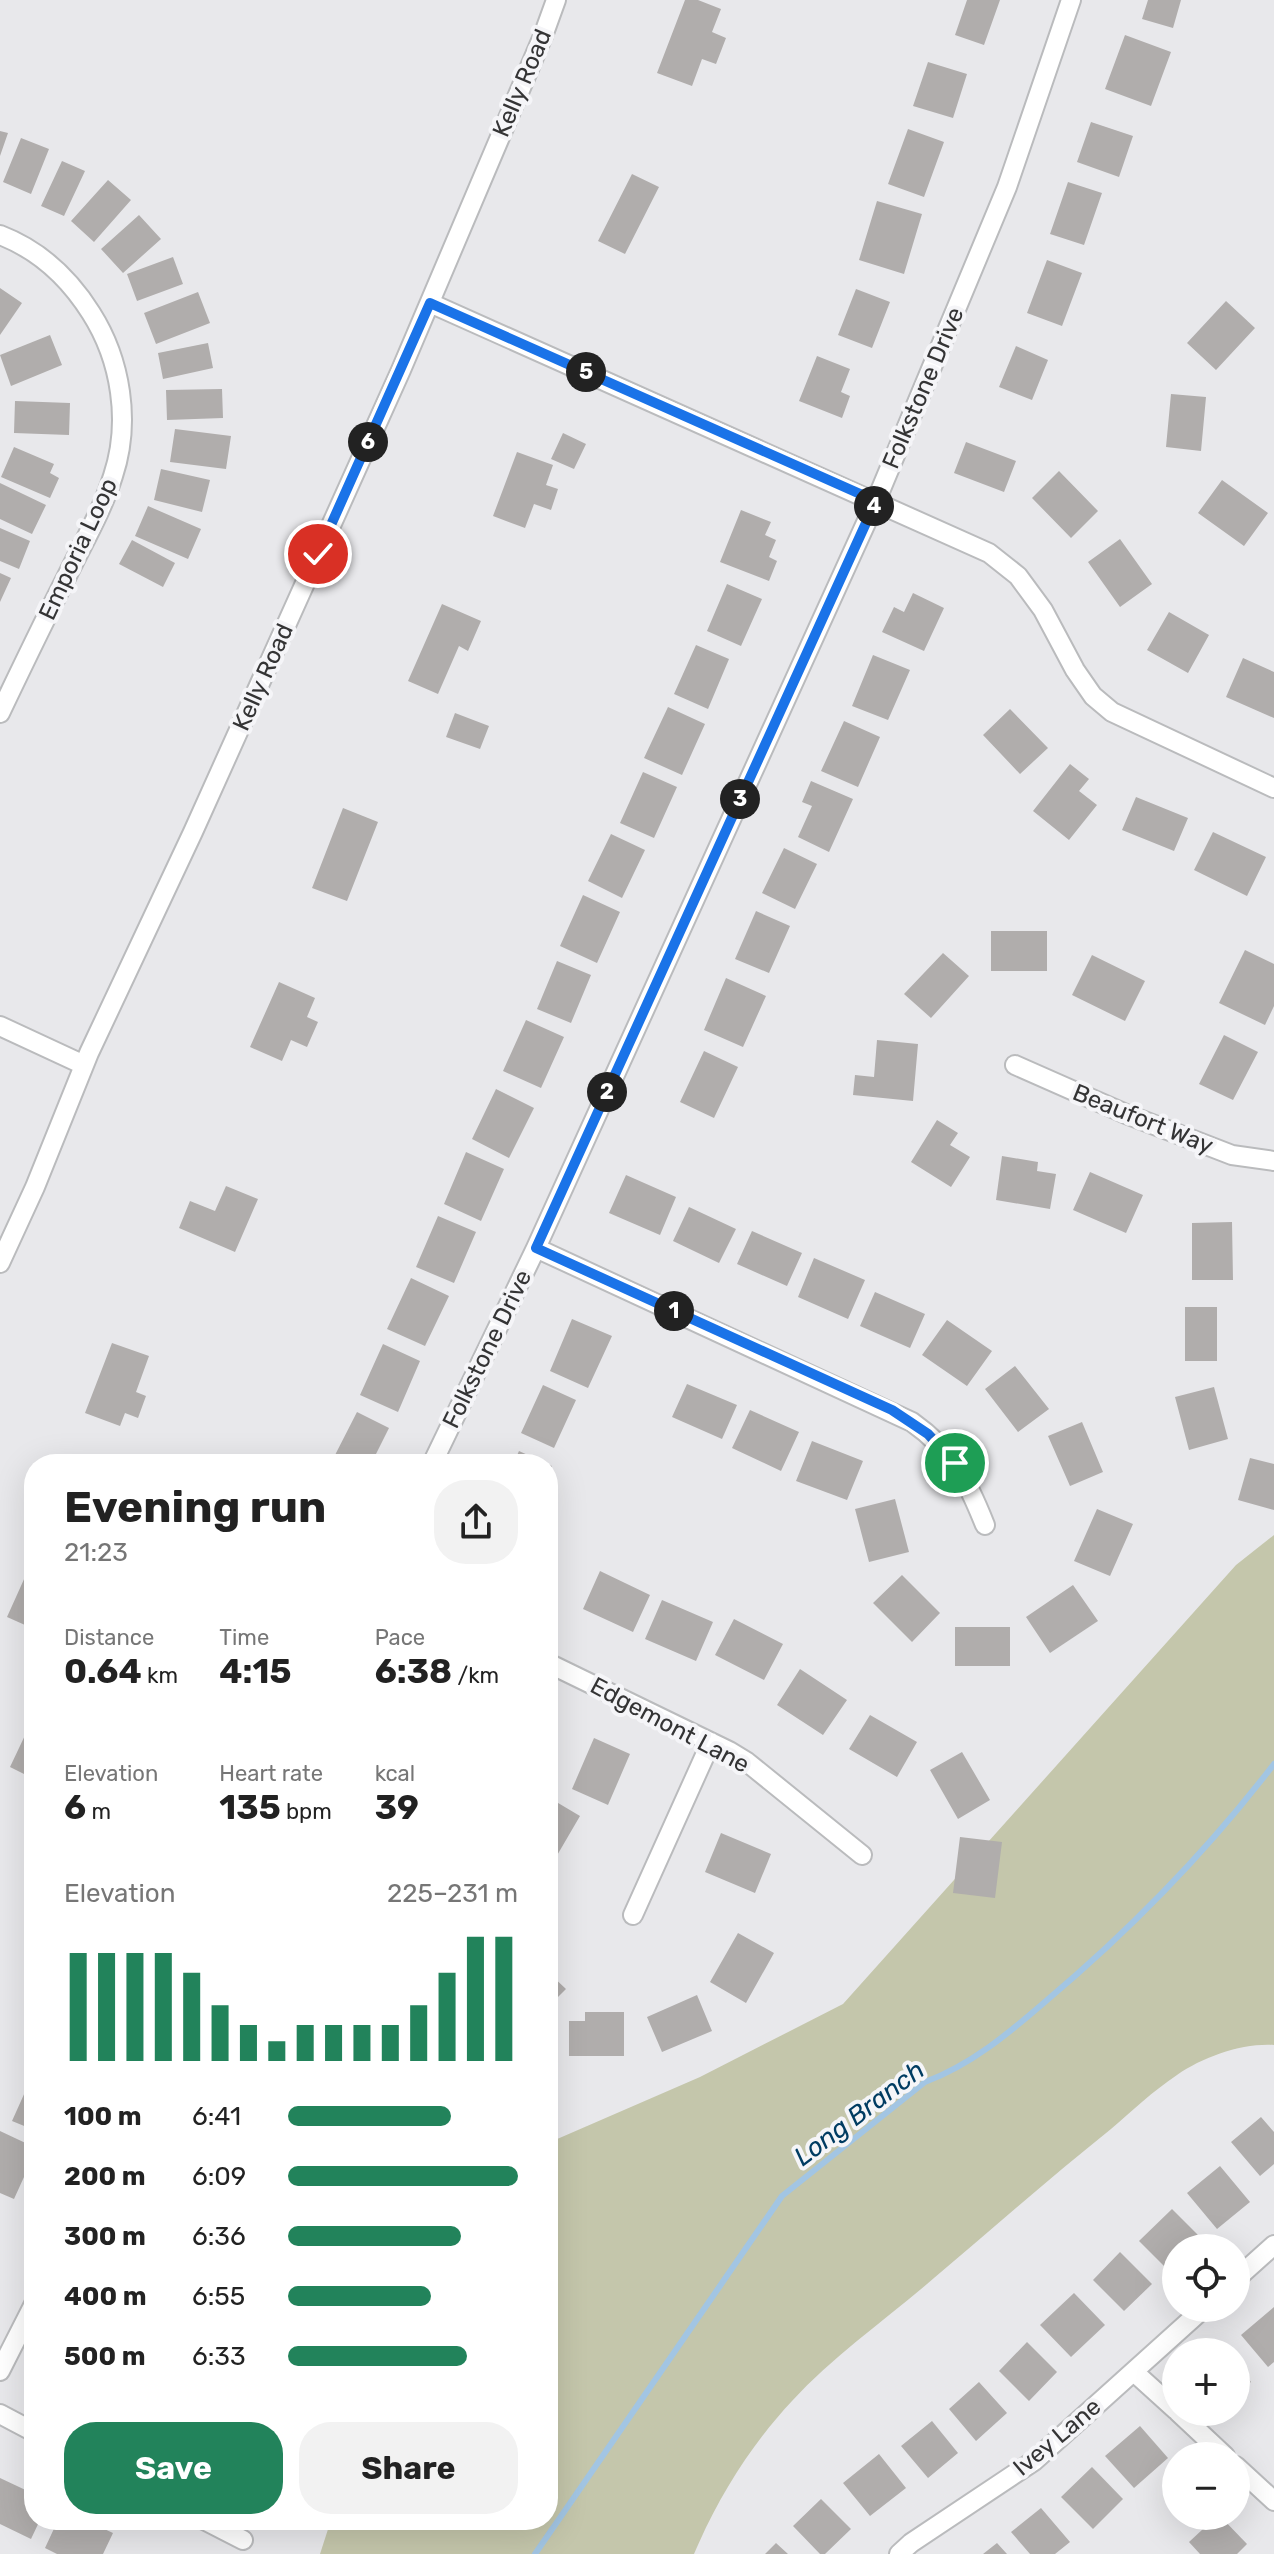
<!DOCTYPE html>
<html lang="en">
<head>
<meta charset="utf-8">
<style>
  body { margin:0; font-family:Rubik,sans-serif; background:#f2f2f2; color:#222; height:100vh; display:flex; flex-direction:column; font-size:30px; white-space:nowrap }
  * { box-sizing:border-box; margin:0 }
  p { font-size:26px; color:#767676 }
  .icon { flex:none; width:44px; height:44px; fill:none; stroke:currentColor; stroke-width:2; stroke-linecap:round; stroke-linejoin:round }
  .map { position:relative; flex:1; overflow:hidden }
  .panel { position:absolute; left:24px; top:1454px; width:534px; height:1076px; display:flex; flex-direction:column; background:#fff; border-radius:32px; box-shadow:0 8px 32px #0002 }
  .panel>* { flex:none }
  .fabs { position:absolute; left:1162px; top:2234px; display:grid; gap:16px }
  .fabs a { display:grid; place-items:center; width:88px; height:88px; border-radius:50%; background:#fff; box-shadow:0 8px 32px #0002; font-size:40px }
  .pin { position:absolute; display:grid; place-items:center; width:68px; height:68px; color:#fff; margin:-34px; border:4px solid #fff; border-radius:50%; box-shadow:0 2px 8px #0007 }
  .km { position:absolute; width:40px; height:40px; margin:-20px; border-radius:50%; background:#222; color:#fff; font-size:22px; line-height:40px; text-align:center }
  .round { display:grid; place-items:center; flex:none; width:84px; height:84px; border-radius:32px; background:#f2f2f2 }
  .head { display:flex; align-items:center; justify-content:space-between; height:136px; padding:0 40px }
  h1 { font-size:44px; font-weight:700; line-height:60px }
  .figures { display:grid; grid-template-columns:repeat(3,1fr); gap:12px; height:136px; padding:8px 40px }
  .figures div { display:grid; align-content:center }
  .figures b { font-size:34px; font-weight:700 }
  .figures small { font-size:22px; font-weight:400 }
  .figures p { font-size:22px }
  .chart { height:224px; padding:16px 40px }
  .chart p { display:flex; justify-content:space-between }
  .chart svg { width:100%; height:144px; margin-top:8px; stroke:#22835b; stroke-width:6 }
  .primary-button { display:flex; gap:16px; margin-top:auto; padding:16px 40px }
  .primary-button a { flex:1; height:92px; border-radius:32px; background:#22835b; color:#fff; font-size:32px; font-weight:700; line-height:92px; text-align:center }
  .primary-button a+a { background:#f2f2f2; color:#222 }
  ul { padding:0 40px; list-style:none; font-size:26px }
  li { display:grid; grid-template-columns:128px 96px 1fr; align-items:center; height:60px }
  li i { height:20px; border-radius:10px; background:#22835b }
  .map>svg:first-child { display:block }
  .green { fill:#c4c6ab }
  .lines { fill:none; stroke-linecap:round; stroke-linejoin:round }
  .stream { stroke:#a2c5e3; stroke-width:6 }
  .building { fill:#b0adac }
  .minor-casing { stroke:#babbbd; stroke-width:22 }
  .minor { stroke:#fff; stroke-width:18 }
  .route-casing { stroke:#fff; stroke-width:16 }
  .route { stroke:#1a73e8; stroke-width:10 }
  .labels { text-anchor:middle; stroke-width:8; stroke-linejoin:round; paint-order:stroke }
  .street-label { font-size:24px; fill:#343435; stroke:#f5f5f8 }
  .water-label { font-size:26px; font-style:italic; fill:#003c62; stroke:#f5f5f8 }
</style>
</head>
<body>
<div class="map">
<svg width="1274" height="2554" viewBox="0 0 1274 2554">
  <rect width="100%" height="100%" fill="#e8e8eb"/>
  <path class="green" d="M1274 1535V2045C1242 2043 1203 2057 1177 2075 1153 2091 1132 2111 1111 2129 1051 2177 993 2228 934 2278 887 2319 834 2355 792 2401 750 2446 718 2498 694 2554H320L331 2520H548V2143L700 2077 843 2004 1236 1565Z"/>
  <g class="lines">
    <path class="stream" d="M535 2554 782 2196 925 2082C971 2065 1009 2033 1046 2001 1129 1931 1208 1850 1274 1764"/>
  </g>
  <path class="building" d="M685 0H698L721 9 712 32 726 38 716 64 702 59 692 86 657 73Z
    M967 0H1000L984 45 955 35Z
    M1148 0H1181L1173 28 1142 19Z
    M1125 35 1171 52 1151 106 1105 89Z
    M928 62 967 74 953 118 913 106Z
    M1091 122 1133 136 1119 177 1077 162Z
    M908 129 944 142 924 197 888 184Z
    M0 131 8 133 0 156Z
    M21 138 49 149 31 194 3 182Z
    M62 161 85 171 64 216 41 206Z
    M632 174 659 187 625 254 598 241Z
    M108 180 131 200 94 242 71 221Z
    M1068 182 1102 193 1084 245 1050 234Z
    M877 201 922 214 904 274 859 260Z
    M139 215 161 239 123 273 101 249Z
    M173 257 183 284 137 301 127 274Z
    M1047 260 1082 273 1062 326 1027 313Z
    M0 288 22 303 0 335Z
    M856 289 890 302 872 348 838 335Z
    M198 292 210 323 156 344 144 313Z
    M1226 301 1255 328 1216 370 1187 343Z
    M50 335 62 365 11 386 0 355Z
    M208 343 213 368 163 379 158 353Z
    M1016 346 1048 360 1032 400 999 387Z
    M817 356 850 369 841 392 850 396 842 418 799 401Z
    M222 389 223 418 167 420 166 390Z
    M1171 394 1206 397 1201 451 1166 447Z
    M15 401 70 403 69 435 14 433Z
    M175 429 231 436 226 469 170 462Z
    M563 433 586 444 574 469 551 459Z
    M966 442 1016 461 1004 492 954 473Z
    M14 447 54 464 50 473 59 478 50 498 1 477Z
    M517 452 553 465 546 485 558 489 551 510 534 504 525 528 493 516Z
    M161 469 210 480 202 512 154 500Z
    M1059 471 1098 511 1071 538 1032 498Z
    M1222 480 1268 513 1244 546 1198 513Z
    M0 483 46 505 32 534 0 519Z
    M148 506 201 529 188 559 135 536Z
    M741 510 771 522 765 535 776 540 769 557 777 561 769 581 720 562Z
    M0 528 30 541 19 569 0 561Z
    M1120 539 1152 584 1120 607 1088 562Z
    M132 540 175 563 163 587 119 564Z
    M0 573 11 578 0 602Z
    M727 584 762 599 741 646 707 631Z
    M913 593 944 608 924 651 882 632 894 607 904 612Z
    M442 604 481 621 468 651 459 646 438 694 408 681Z
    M1169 612 1209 635 1188 673 1147 650Z
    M696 645 729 659 708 709 674 694Z
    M873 655 910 670 888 720 852 706Z
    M1243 658 1274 672V718L1226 697Z
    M668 707 705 724 682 775 644 758Z
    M1010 709 1048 748 1020 774 983 735Z
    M455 713 489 726 480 749 446 737Z
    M844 721 880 737 858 787 821 771Z
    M1070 764 1089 779 1079 791 1097 805 1069 840 1033 811Z
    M643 772 677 787 654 838 620 823Z
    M811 781 853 799 829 852 798 837 812 806 802 802Z
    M1136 797 1188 818 1174 851 1122 830Z
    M343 808 378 822 347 901 312 888Z
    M1213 832 1266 857 1247 896 1194 870Z
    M611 834 645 850 622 898 588 881Z
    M784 848 817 864 795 909 762 893Z
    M583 895 620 912 597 963 560 946Z
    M756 911 790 926 769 973 735 959Z
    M991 931H1047V971H991Z
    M1245 950 1274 964V1006L1265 1025 1219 1003Z
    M943 953 969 976 931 1018 904 994Z
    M1092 955 1145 981 1125 1021 1072 995Z
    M557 961 591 975 571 1023 537 1009Z
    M726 978 766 996 743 1047 704 1030Z
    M279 982 315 998 307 1017 318 1022 307 1047 291 1040 282 1061 250 1047Z
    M526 1020 564 1037 541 1088 503 1071Z
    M1224 1035 1258 1052 1233 1100 1199 1084Z
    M877 1040 918 1044 913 1101 853 1095 855 1075 874 1077Z
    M704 1051 738 1067 714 1118 680 1102Z
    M496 1089 534 1108 509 1158 472 1139Z
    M937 1120 958 1133 950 1145 970 1157 951 1187 911 1162Z
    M466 1152 504 1169 481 1221 444 1204Z
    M1002 1156 1038 1162 1037 1171 1056 1174 1050 1209 996 1200Z
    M1090 1172 1143 1195 1126 1233 1073 1210Z
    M626 1175 676 1197 660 1235 609 1213Z
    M226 1186 258 1199 235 1252 179 1228 190 1201 215 1211Z
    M689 1207 736 1229 719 1263 673 1241Z
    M438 1216 476 1232 454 1283 416 1267Z
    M1232 1222 1233 1280H1192V1223Z
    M752 1231 802 1253 787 1286 737 1264Z
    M814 1258 865 1280 848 1319 798 1297Z
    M411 1278 449 1296 425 1346 387 1329Z
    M875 1292 925 1314 910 1348 860 1326Z
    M1185 1307H1217V1361H1185Z
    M572 1319 612 1336 588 1388 550 1371Z
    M947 1320 992 1351 967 1386 922 1355Z
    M112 1343 149 1356 136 1392 146 1396 138 1418 125 1413 120 1426 85 1413Z
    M383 1344 420 1361 398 1412 360 1395Z
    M1015 1366 1049 1409 1018 1432 985 1389Z
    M687 1384 737 1405 722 1439 672 1417Z
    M543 1385 576 1400 554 1448 521 1433Z
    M1214 1387 1228 1439 1189 1450 1175 1397Z
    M750 1410 799 1432 781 1471 732 1448Z
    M357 1412 389 1428 371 1464H347L334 1457Z
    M1082 1422 1103 1472 1070 1486 1048 1436Z
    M812 1441 863 1461 847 1500 796 1481Z
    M519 1451 552 1466 548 1475V1464H513Z
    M1250 1458 1274 1464V1510L1238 1500Z
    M895 1499 909 1552 869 1562 855 1509Z
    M1097 1509 1133 1524 1110 1576 1074 1561Z
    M34 1557V1629L7 1617Z
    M600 1571 650 1595 633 1632 583 1609Z
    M902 1575 940 1613 912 1642 873 1603Z
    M1073 1585 1098 1621 1050 1653 1026 1617Z
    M662 1600 713 1622 696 1661 645 1639Z
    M734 1619 783 1644 764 1680 715 1655Z
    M955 1627H1010V1666H955Z
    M800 1669 847 1700 823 1735 777 1705Z
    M870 1715 917 1742 897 1777 849 1749Z
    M28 1729 34 1732V1779L10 1767Z
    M594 1738 630 1754 608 1805 572 1789Z
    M962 1752 990 1800 958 1819 930 1770Z
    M548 1797 580 1816 552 1864 548 1861Z
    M721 1833 771 1854 755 1893 705 1872Z
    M960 1837 1002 1842 995 1898 953 1893Z
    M738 1933 774 1953 746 2003 710 1982Z
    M548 1972 566 1989 548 2007Z
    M697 1995 712 2031 662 2052 647 2017Z
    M585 2012H624V2056H569V2021H585Z
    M34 2072V2130L12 2121Z
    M1261 2117 1274 2132V2164L1260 2176 1231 2142Z
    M0 2131 34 2147V2155L14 2199 0 2193Z
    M548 2151 557 2163 548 2169Z
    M1220 2166 1250 2202 1217 2229 1187 2193Z
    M1172 2209 1201 2238 1191 2248H1176V2263L1168 2270 1139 2241Z
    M1120 2252 1152 2284 1124 2311 1093 2280Z
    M1074 2293 1105 2325 1071 2357 1040 2325Z
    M1274 2307V2362L1268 2367 1241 2335Z
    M1027 2342 1057 2372 1029 2401 999 2371Z
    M1236 2360 1251 2382 1236 2392Z
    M979 2382 1007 2413 976 2441 949 2409Z
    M932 2421 958 2453 928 2478 901 2446Z
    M1140 2426 1168 2458 1134 2488 1105 2456Z
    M879 2454 906 2488 870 2516 843 2483Z
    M1092 2467 1123 2499 1093 2529 1061 2497Z
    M0 2478 34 2494V2520H40L31 2539 0 2524Z
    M821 2499 851 2529 825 2554H820L793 2526Z
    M1041 2508 1070 2542 1055 2554H1030L1011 2532Z
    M1217 2516H1220L1247 2544 1237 2554H1200L1189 2542Z
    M58 2520H85L113 2533 103 2554H57L45 2548Z
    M776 2543 788 2554H765Z
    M997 2543 1007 2554H983Z"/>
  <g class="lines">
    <g class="minor-casing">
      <path id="minor" d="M0 235C39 250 69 278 91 313 121 360 131 422 113 476 102 511 83 543 67 576 44 621 22 667 0 713
        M430 303 989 553 1018 576 1043 610 1075 670 1093 696 1112 712 1274 788
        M0 1026 84 1065
        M1015 1065 1126 1114 1232 1155 1274 1161
        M536 1248 912 1422C953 1451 967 1480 985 1525
        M0 1263 35 1187 89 1053 193 832 401 370 543 36 556 0
        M432 1464 536 1248 876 501 1007 187 1071 0
        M548 1663 729 1751 747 1762 862 1855
        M633 1915 711 1742
        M1236 2279 1274 2245
        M0 2371 34 2304
        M1134 2372 1176 2410
        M1178 2412 1225 2456
        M0 2414 34 2432
        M1236 2466 1274 2501
        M204 2520 243 2540
        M899 2554 911 2543 1034 2461 1204 2308"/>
    </g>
    <use href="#minor" class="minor"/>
  </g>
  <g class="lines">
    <g class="route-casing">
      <path id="route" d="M318 554 430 303 876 501 536 1248 892 1410 928 1434 955 1463"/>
    </g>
    <use href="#route" class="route"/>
  </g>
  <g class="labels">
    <g class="street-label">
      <text transform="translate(522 83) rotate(-67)" y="8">Kelly Road</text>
      <text transform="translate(923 388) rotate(-67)" y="8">Folkstone Drive</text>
      <text transform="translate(78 549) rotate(-65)" y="8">Emporia Loop</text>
      <text transform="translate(263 677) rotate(-66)" y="8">Kelly Road</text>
      <text transform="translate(1143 1119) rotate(22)" y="8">Beaufort Way</text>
      <text transform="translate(487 1349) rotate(-64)" y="8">Folkstone Drive</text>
      <text transform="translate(670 1725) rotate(28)" y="8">Edgemont Lane</text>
      <text transform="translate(1057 2437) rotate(-40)" y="8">Ivey Lane</text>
    </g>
    <g class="water-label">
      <text transform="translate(859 2113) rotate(-37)" y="9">Long Branch</text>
    </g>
  </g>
</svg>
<div class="fabs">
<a><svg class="icon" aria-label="locate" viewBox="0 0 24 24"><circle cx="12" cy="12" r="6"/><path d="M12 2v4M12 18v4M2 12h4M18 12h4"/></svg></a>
<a>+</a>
<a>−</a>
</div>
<div class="pin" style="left:955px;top:1463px;background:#1e9e55"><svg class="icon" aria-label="arrive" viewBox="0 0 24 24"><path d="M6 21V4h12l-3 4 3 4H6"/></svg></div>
<div class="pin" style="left:318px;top:554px;background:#d93025"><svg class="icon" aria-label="check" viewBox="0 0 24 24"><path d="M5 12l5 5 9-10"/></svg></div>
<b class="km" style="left:674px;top:1311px">1</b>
<b class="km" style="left:607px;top:1092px">2</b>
<b class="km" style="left:740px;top:799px">3</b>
<b class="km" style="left:874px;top:506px">4</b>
<b class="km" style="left:586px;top:372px">5</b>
<b class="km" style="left:368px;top:442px">6</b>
<section class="panel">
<div class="head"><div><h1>Evening run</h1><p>21:23</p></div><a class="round"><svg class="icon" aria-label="share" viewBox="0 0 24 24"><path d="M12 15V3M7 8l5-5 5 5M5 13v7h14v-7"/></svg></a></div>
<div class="figures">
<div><p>Distance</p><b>0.64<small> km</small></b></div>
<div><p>Time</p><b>4:15</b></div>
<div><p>Pace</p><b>6:38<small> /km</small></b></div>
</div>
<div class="figures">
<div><p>Elevation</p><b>6<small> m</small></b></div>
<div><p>Heart rate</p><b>135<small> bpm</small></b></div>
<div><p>kcal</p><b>39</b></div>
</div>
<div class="chart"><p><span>Elevation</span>225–231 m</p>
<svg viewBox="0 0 160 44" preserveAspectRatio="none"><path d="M5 44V11M15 44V11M25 44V11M35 44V11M45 44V17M55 44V27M65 44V33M75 44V38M85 44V33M95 44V33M105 44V33M115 44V33M125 44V27M135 44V17M145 44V6M155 44V6"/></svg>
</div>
<ul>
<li><b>100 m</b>6:41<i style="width:71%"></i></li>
<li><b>200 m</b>6:09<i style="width:100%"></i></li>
<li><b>300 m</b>6:36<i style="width:75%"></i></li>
<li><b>400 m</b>6:55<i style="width:62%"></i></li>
<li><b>500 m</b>6:33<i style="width:78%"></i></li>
</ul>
<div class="primary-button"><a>Save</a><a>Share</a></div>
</section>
</div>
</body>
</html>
